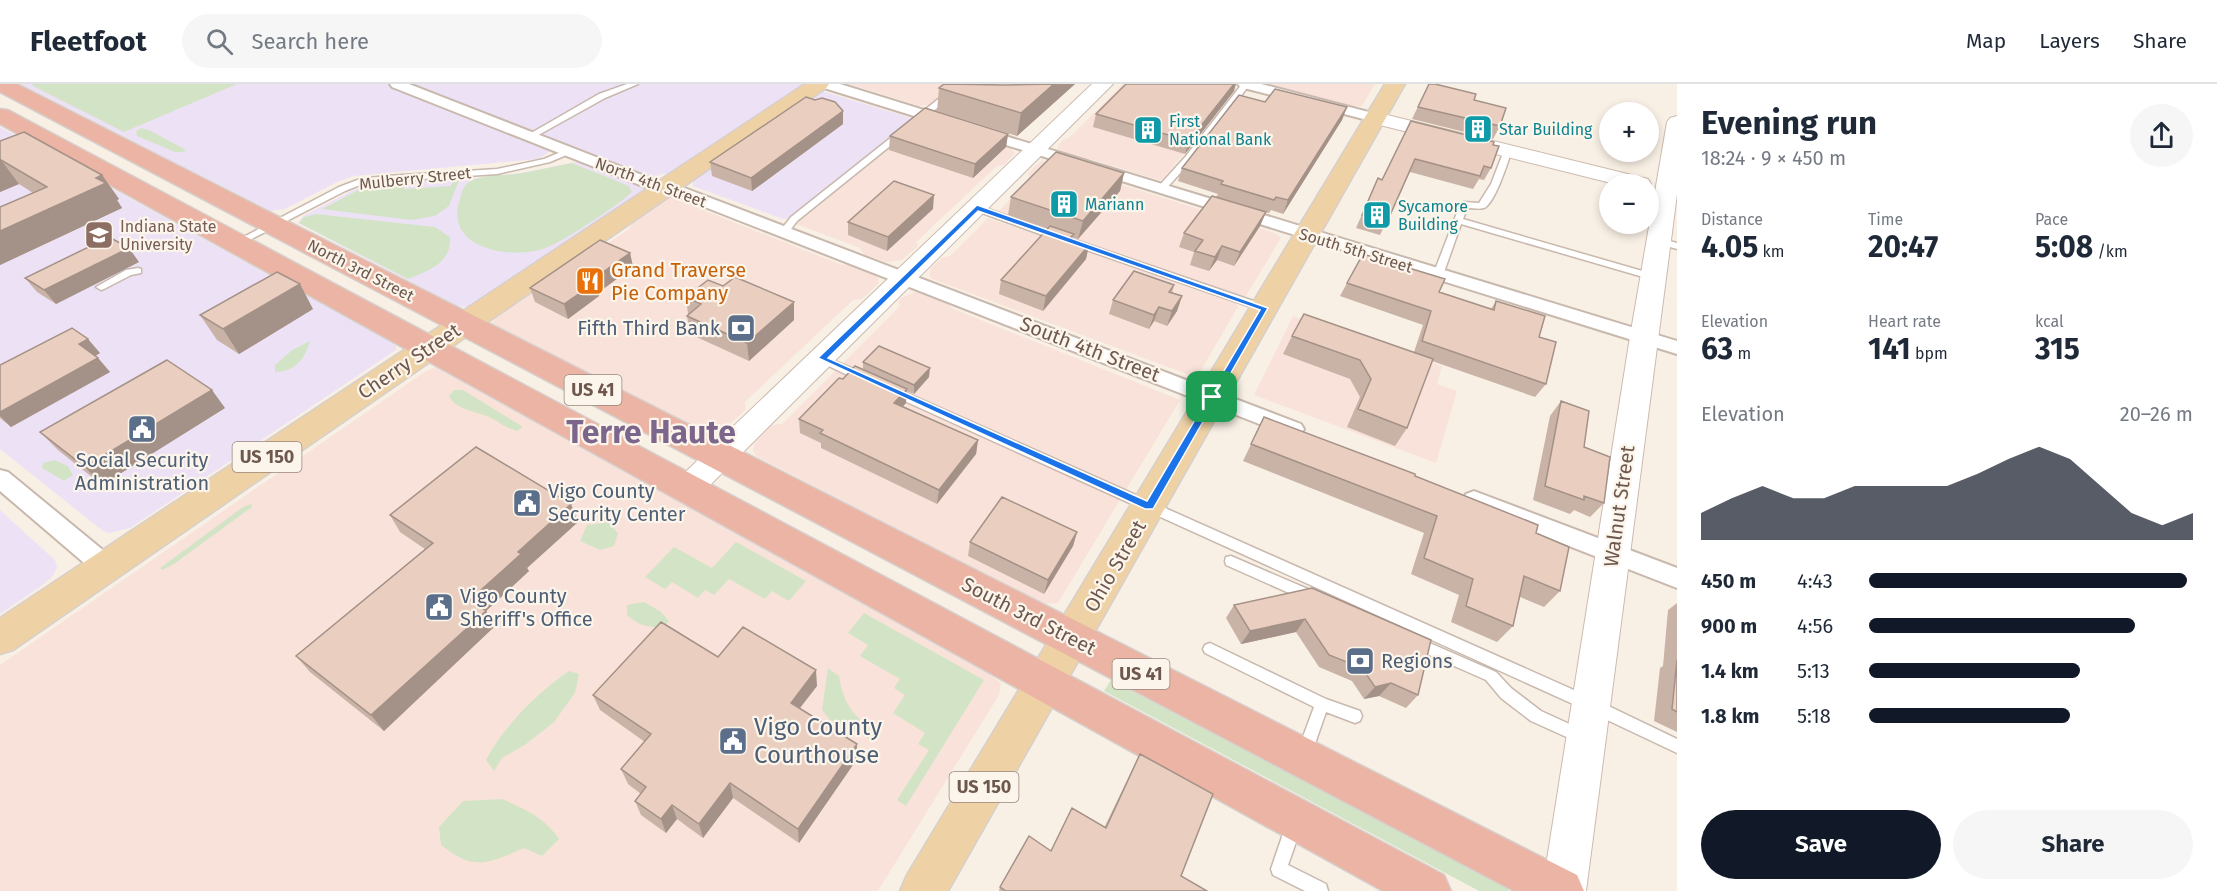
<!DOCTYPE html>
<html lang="en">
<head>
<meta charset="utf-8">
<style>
  body { margin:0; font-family:"Fira Sans",sans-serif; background:#f6f6f7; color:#1f2937; height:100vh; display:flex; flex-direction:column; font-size:22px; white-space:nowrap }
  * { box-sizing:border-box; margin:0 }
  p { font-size:20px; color:#747a83 }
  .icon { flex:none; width:33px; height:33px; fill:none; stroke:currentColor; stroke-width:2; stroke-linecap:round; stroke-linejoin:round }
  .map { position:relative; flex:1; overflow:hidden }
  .details { display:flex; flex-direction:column; background:#fff; width:540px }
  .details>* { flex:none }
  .tools { position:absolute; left:1599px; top:18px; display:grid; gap:12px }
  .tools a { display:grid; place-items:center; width:60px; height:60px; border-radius:50%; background:#fff; box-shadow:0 3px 9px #0003; font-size:30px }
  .pin { position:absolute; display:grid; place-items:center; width:51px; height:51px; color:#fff; margin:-26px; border-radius:12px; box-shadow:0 3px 9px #0006 }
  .round { display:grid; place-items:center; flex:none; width:63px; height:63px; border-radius:32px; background:#f6f6f7 }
  .headline { display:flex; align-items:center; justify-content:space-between; height:102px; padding:0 24px }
  h1 { font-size:33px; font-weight:700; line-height:45px }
  .stats { display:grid; grid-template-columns:repeat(3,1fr); gap:9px; height:102px; padding:6px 24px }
  .stats div { display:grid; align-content:center }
  .stats b { font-size:30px; font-weight:700 }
  .stats small { font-size:16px; font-weight:400 }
  .stats p { font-size:16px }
  .chart { height:168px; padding:12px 24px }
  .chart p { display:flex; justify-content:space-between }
  .chart svg { width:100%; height:108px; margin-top:6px; fill:#111827; opacity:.7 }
  .action { display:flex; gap:12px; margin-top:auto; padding:12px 24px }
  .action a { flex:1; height:69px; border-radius:36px; background:#111827; color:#fff; font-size:24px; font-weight:700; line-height:69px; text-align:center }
  .action a+a { background:#f6f6f7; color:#1f2937 }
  ul { padding:0 24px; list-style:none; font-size:20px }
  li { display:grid; grid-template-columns:96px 72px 1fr; align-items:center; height:45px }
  li i { height:15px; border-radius:8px; background:#111827 }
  header { display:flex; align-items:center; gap:36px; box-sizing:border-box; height:84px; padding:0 30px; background:#fff; border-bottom:2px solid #e0e1e3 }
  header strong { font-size:28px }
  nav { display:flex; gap:33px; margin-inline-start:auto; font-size:21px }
  .search { width:420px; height:54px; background:#f6f6f7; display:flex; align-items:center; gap:15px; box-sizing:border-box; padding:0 21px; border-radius:33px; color:#747a83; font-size:22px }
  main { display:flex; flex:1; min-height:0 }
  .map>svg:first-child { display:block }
  .commercial { fill:#f8e2da }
  .education { fill:#ede2f5 }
  .green { fill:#d3e4c6 }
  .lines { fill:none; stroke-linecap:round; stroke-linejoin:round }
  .lane-casing { stroke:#c8b8ad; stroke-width:3 }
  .street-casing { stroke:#c8b8ad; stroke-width:4 }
  .secondary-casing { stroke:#cdbaae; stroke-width:2 }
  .primary-casing { stroke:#d6d0cd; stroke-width:3 }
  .highway-casing { stroke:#d6d0cd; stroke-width:3 }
  .lane { fill:#fff; fill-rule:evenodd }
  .street { fill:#fff; fill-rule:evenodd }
  .secondary { fill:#fff; fill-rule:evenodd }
  .primary { fill:#efd1a6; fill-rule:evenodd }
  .highway { fill:#ebb4a4; fill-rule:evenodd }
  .wall { fill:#c9b2a6 }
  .shaded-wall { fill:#a49187 }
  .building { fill:#eacfc1; stroke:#a49187; stroke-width:1.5 }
  .route { fill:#1a73e8; stroke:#fff; stroke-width:1.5; fill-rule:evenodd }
  .labels { text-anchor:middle; stroke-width:4.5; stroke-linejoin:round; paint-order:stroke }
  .far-culture-label { font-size:16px; fill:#0d838f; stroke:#fcf5eb; text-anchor:start }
  .far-street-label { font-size:16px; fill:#6e584e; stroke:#fcf5eb }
  .far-education-label { font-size:16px; fill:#785e54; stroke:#fcf5eb; text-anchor:start }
  .shield { fill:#fcf5eb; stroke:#99877d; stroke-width:1.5 }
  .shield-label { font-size:18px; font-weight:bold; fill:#6e584e }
  .food-label { font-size:20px; fill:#c56008; stroke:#fcf5eb; text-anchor:start }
  .service-label { font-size:20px; fill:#4e5e75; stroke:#fcf5eb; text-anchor:start }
  .street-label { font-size:20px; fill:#6e584e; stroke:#fcf5eb }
  .near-service-label { font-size:24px; fill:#4e5e75; stroke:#fcf5eb; text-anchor:start }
  .town-label { font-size:32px; font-weight:bold; fill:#7c668b; stroke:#fcf5eb }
</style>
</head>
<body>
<header>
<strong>Fleetfoot</strong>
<div class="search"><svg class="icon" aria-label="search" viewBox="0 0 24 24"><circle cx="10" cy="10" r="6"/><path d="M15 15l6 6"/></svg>Search here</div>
<nav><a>Map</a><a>Layers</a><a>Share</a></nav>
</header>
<main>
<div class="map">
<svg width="1677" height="807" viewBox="0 0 1677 807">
  <rect width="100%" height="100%" fill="#f9f0e5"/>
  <path class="commercial" d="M848 0H956L929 21 921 22Z
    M1123 0H1223L1237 5 1162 96H1159L1090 75H1084L1065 70 1057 64 1062 56 1069 54Z
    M1265 0H1375L1362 22 1356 23Z
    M919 39 988 56 1010 63 1015 69 1004 81 997 82 916 158 918 162 902 176 887 178 865 171 860 164 796 140V137Z
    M1051 76 1081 88 1275 149 1281 154 1246 212 1243 213 997 129 1029 94 1028 89 1041 77Z
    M670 113 842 181 849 180 874 189 879 196 878 200 862 215 853 216 745 318 746 325 726 344 716 348 703 347 492 239 496 232 534 205 544 204 630 144 632 138Z
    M988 134 1236 219 1238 223 1198 291 1192 292 930 194V185L942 174 950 172Z
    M916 208 947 218 951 224 1180 316 1058 519 1043 520 756 372 753 366 755 359 772 341 782 340 900 222 898 218 901 214Z
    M1293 232 1442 282 1437 300 1457 307 1436 379 1254 311Z
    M435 283 988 589 1001 599 999 611 878 807H0V581L426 287Z"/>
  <path class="education" d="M21 0H390L552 66 538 75 354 92 337 98 285 125 271 127Z
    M410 0H803L671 90H661L651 96 517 45V41L452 16H445L431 10 430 8Z
    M822 7 911 34 912 37 790 134 783 135 693 102V97L697 93Z
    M0 43 391 258 396 262V266L130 444 109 449 103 447 0 365Z
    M581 77 647 103 646 106 472 222 467 223 457 222 298 139 303 132 353 106 373 100 456 94 459 96 521 89Z
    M0 426 55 476 57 483 53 492 44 500 0 530Z"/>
  <path class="green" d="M34 0H237L124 48 31 1Z
    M142 44 151 47 186 66 183 68H175L137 52 136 47Z
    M572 79 629 102 632 108C619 121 565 156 548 163 515 177 445 166 459 118 462 110 462 102 469 98 484 89 506 92 523 89 539 86 556 82 572 79Z
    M456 94 459 96 449 122 435 132 411 136 322 125 364 103 406 98 404 105 451 102 453 95Z
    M316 130 435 143 450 153C452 179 428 187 408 195L299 139 304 133Z
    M310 257C305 275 295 288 275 288V281L292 266Z
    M454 306H463L523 343 517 347C506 344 500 339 491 334 478 327 456 327 449 312Z
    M55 376 68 382 73 391 64 397 42 384 43 379Z
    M251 420 252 423 174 480 162 486 160 484 243 423Z
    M608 438 618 449 614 462 600 466 580 457 587 441Z
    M736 458 806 497 789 517 772 507 765 515 729 495 714 511 705 506 698 514 672 498 665 505 645 493 674 463 712 484Z
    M644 518 661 528 669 537 664 543C648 544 638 541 627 531V521Z
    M864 529 984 596 906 722 897 716 929 666 918 660 925 649 893 629 905 611 894 604 900 595 860 572 868 561 848 549Z
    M828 584 839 592C844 623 854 630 876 651L872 656 830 636 822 626Z
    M569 587 579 590 575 609 554 638 526 660 502 674 494 687 486 676C504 642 537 609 569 587Z
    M1111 596 1509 805 1508 807H1479L1104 607Z
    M502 715C526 726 543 732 559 755L542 772 524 764C488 779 475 788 441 761L439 743 463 717Z"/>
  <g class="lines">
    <g class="lane-casing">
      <path id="lane" d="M627 0H638L605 14 533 54 526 52 599 10Z
        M957 0H965L922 37H916V33Z
        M1242 0H1250L1192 76 1164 107H1158V103L1186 72Z
        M898 48 905 50 797 137 788 149H782L780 147 791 133Z
        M1505 64 1512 66C1507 80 1497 113 1486 123 1482 126 1473 124 1467 124L1463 135 1656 191V195H1650L1461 140 1443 191 1441 193H1435L1433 191 1460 121 1464 118 1479 119 1491 100Z
        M568 65 572 67 571 69 550 78 497 90 365 99 345 107 240 161H234L232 159 339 103 360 95 387 92 497 85 544 75Z
        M977 121 1062 152 1064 154 1059 157 1056 156 974 126V122Z
        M1659 154 1677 159V165L1656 159V155Z
        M1075 156 1268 222 1269 224 1264 227 1260 226 1072 161V157Z
        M138 184 141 185V189L131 191 104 205 101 206 96 203 126 186Z
        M822 272 868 291 869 294 864 298 860 297 818 277 817 275 818 273Z
        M891 302 1594 615 1677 655V669L1584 625 887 309 886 306 887 303Z
        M1231 472 1317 509 1319 513 1317 517 1312 519 1307 517 1226 481 1225 477 1226 473Z
        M1416 553 1496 588 1511 604 1541 627 1587 648 1589 653 1587 658 1582 660 1531 637 1501 614 1486 596 1411 563 1409 559 1411 555Z
        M1210 559 1326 615 1360 627 1362 632 1360 637 1355 639 1326 628 1310 674 1305 676 1300 674 1297 669 1314 623 1205 569 1203 565 1205 561Z
        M1294 733 1300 735 1302 741 1288 781 1326 800 1328 807H1305L1273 791 1271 785 1286 741 1288 735Z"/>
    </g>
    <g class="street-casing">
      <path id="street" d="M390 0H409L655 96 674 100 1301 340 1304 345 1301 350 1293 353 1285 350 664 107 645 103 392 3Z
        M819 0H840L953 35 955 38 953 41H943L821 3Z
        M1238 0H1261L1380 31 1382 34 1375 38 1240 3Z
        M979 44 1677 257V270L974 51 972 48 974 45Z
        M0 386 8 388 115 476 118 483 115 490 106 493 97 490 0 407Z
        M1474 407 1677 484V504L1466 422 1463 416 1466 410Z"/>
    </g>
    <g class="secondary-casing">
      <path id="secondary" d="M1092 0H1113L698 413 687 417 676 413 671 405 676 397Z
        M1375 28 1648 95 1651 100 1648 104V100H1615L1368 38 1365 34 1368 30Z
        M1677 32V110L1586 807H1542L1630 253 1667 38 1670 34Z"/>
    </g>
    <g class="primary-casing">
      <path id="primary" d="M805 0H829L826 4 13 566 0 570V534Z
        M1385 0H1405L948 807H900L907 791Z"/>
    </g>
    <g class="highway-casing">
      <path id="highway" d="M0 0H17L1577 791 1584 807H1514L0 8Z
        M0 25 8 26 1444 791 1451 807H1383L0 40Z"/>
    </g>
    <use href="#lane" class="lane"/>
    <use href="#street" class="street"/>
    <use href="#secondary" class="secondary"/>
    <use href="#primary" class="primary"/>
    <use href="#highway" class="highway"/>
  </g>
  <path class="wall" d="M1075 0 1017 52 937 27 939 4 1006 1Z
    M1429 0 1474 16 1500 42 1493 55 1412 35Z
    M1234 7 1185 70 1093 43 1096 30Z
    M1265 18 1347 23 1342 36 1283 130 1271 126 1269 129 1216 113 1218 110 1178 97 1182 84Z
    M843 27V40L752 107 712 92 710 78Z
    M1411 37 1493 61 1491 84 1484 96 1479 95 1473 105 1410 88 1380 151 1356 144 1378 94 1382 96Z
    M1008 50 1006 63 973 94 889 66 890 52Z
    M0 57 102 91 119 115 117 116 122 124 0 181V123L33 109 19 100 0 108Z
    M1124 89 1120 107 1078 155 1073 154V155L1089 161 1086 175 1043 227 999 210 1001 196 1048 145 1008 131 1011 113Z
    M933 125 887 167 848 151V138Z
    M1266 128 1260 142 1234 182 1217 176 1209 187 1190 181 1194 168 1179 163 1184 149Z
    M630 169 633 183 599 208V212L568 235 535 218 530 204Z
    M139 178 56 220 37 208 25 194Z
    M1347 199 1439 208 1491 225 1496 217 1539 253 1546 300 1535 313 1432 277 1407 344 1395 362 1347 343 1360 313 1350 295 1283 270 1292 252 1414 268 1423 241 1340 212Z
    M1174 201 1172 209 1182 212 1177 227 1167 242 1154 237 1149 245 1109 230 1113 216Z
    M723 202 794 218V236L749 277 690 250 687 232 688 230 686 213Z
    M313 225 239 270 217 256 200 231Z
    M100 269 95 272 98 274 110 288 11 343 0 334V281Z
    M863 278 929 293 914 310 906 307V319L903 322 978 356 976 370 937 420 821 364V359L800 349 799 335 843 295 863 286Z
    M1561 317 1584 363 1604 419 1590 433 1574 426 1570 430 1533 416 1550 332Z
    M225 324 102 401 58 366 40 348Z
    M1264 333 1415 392 1536 449 1560 507 1544 523 1520 513 1513 542 1497 558 1451 538 1459 511 1411 490 1424 449 1243 377Z
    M390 431 578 438 527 484 529 487 486 527 494 543 384 647 310 588 296 572 425 465 400 448Z
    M1077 448 1073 462 1044 510 968 472 970 458Z
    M1312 504 1418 611 1406 624 1379 612 1364 615 1352 597 1319 583 1296 548 1241 560 1226 534 1234 521Z
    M1677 519V648L1654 637 1660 584 1663 582 1668 526Z
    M718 573 817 602 800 624 857 660V675L799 759 733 714 703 754 677 735 666 749 641 731 635 717 641 710 628 700 621 685 645 658 600 626 593 611Z
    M1140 670 1181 792 1207 807H999L1000 803 1051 767 1104 744 1133 684Z"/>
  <path class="shaded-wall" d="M1054 0H1075L1017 52 1021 29Z
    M1234 0H1236L1234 7 1185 70 1189 57Z
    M1347 23 1342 36 1283 130 1288 116Z
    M843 27V40L752 107 751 94Z
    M1008 50 1006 63 973 94 975 80Z
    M1 76 19 100 0 108V77Z
    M1124 89 1120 107 1078 155 1083 137Z
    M102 91 119 115 117 116 122 124 0 181V147Z
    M934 111 933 125 887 167 888 153Z
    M1266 128 1260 142 1234 182 1240 168Z
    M1089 161 1086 175 1043 227 1046 212Z
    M1222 162 1217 176 1209 187 1215 173Z
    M129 164 139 178 56 220 44 206Z
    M630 169 633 183 599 208V212L568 235 564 220 592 196Z
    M300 200 313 225 239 270 223 245Z
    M1182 212 1177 227 1167 242 1172 227Z
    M794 218V236L749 277 747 259Z
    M1159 223 1154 237 1149 245 1154 231Z
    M88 255 100 269 90 275 79 260Z
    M98 274 110 288 11 343 0 332V328Z
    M930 284 929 293 914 310V301Z
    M907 305 906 319 893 333 894 319Z
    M212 306 225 324 102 401 85 383Z
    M978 356 976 370 937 420 939 406Z
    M571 420 578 438 527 484 529 487 486 527 494 543 384 647 371 631 470 516 518 468Z
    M1077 448 1073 462 1044 510 1048 496Z
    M1305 535 1296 548 1241 560 1250 547Z
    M816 586 817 602 792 634 791 619Z
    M1391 599 1379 612 1364 615 1375 603Z
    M857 660V675L799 759 798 745Z
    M730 699 733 714 703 754 699 740Z
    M672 721 677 735 666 749 661 735Z"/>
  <path class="building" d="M944 0 1006 1 1054 0 1021 29 939 4Z
    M1126 0H1234L1189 57 1096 30Z
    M1429 0H1435L1476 10 1474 16 1506 24 1500 42 1418 23Z
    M1275 5 1347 23 1288 116 1276 113 1274 116 1221 100 1223 97 1182 84 1239 11 1265 18Z
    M806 13 815 16 822 14 835 18 843 27 751 94 710 78Z
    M925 24 1008 50 975 80 890 52Z
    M1411 37 1494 58 1493 61 1499 62 1491 84 1484 82 1480 92 1415 75 1387 138 1362 131 1378 94 1382 96Z
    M24 48 102 91 96 94 106 99 0 147V123L47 103 1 76 0 77V57Z
    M1056 68 1124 89 1083 137 1011 113Z
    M894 97 934 111 888 153 848 138Z
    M1212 112 1266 128 1240 168 1222 162 1215 173 1195 167 1203 156 1184 149Z
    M1050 142 1074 150 1070 154 1089 161 1046 212 1001 196Z
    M109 153 129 164 44 206 25 194Z
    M600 156 630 169 592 196 596 198 564 220 530 204Z
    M1363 170 1445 195 1439 208 1494 226 1496 217 1545 232 1539 253 1556 258 1546 300 1422 257 1431 227 1347 199Z
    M1134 187 1174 201 1169 208 1182 212 1172 227 1159 223 1154 231 1113 216Z
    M277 188 300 200 223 245 200 231Z
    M735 193 794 218 747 259 687 232 701 220 686 213 708 196 723 202Z
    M1304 230 1433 275 1407 344 1358 325 1371 295 1360 276 1292 252Z
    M72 244 88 255 79 260 98 274 0 328V281Z
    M879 262 930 284 914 301 863 278Z
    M167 276 212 306 85 383 40 348Z
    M855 282 907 305 894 319 978 356 939 406 820 349 823 346 799 335 839 294 843 295Z
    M1561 317 1589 327 1584 363 1610 373 1604 419 1584 412V416L1545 402Z
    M1264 333 1415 390V392L1538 441 1536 449 1569 463 1560 507 1524 492 1513 542 1466 522 1473 495 1424 474 1437 432 1251 360Z
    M476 363 571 420 518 468 521 470 470 516 486 527 371 631 296 572 433 459 390 431Z
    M1002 413 1077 448 1048 496 970 458Z
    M1312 504 1431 556 1418 611 1391 599 1375 603 1362 584 1329 571 1305 535 1250 547 1234 521Z
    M661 538 718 573 743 543 816 586 791 619 857 660 798 745 730 699 699 740 672 721 661 735 635 717 646 703 621 685 651 650 593 611Z
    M1677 576V628L1672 625Z
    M1140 670 1213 710 1181 792 1207 807H1006L1000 803 1029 752 1051 767 1072 724 1106 744Z"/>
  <path class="route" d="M977 121 1268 224 1153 425H1145L818 274ZM978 127 1260 226 1147 417 828 274Z"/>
  <defs>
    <g id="building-square" transform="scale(1.5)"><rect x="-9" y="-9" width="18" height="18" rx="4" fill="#0f9aa8" stroke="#fcf5eb"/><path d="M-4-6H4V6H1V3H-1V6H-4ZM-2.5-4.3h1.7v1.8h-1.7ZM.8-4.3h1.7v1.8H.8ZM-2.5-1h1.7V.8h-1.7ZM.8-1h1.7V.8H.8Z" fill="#fff"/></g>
    <g id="university-square" transform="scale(1.5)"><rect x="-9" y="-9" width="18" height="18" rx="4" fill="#8d6e63" stroke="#fcf5eb"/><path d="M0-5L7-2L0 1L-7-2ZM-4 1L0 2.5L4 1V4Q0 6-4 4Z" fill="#fff"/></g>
    <g id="restaurant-square" transform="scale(1.5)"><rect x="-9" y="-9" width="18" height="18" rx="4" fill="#e8710a" stroke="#fcf5eb"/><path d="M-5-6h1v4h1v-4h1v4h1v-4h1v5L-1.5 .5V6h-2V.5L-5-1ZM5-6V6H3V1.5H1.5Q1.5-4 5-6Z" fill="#fff"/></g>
    <g id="bank-square" transform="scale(1.5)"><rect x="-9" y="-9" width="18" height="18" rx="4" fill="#5c6f8a" stroke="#fcf5eb"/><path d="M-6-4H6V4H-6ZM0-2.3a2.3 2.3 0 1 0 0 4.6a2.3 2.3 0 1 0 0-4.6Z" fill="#fff"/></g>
    <g id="civic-square" transform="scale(1.5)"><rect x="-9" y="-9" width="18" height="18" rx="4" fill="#5c6f8a" stroke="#fcf5eb"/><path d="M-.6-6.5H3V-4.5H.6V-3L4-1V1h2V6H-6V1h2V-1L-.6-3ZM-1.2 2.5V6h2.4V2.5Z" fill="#fff"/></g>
  </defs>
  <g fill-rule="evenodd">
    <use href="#building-square" x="1478" y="45"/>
    <use href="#building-square" x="1148" y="46"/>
    <use href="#building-square" x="1064" y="120"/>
    <use href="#building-square" x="1377" y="131"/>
    <use href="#university-square" x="99" y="151"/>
    <use href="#restaurant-square" x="590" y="197"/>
    <use href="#bank-square" x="741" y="244"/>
    <use href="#civic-square" x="142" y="345"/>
    <use href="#civic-square" x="527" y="419"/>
    <use href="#civic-square" x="439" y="523"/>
    <use href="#bank-square" x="1360" y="577"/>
    <use href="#civic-square" x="733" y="657"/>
  </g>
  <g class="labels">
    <g class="far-culture-label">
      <text x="1169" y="43">First<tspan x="1169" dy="18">National Bank</tspan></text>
      <text x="1499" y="51">Star Building</text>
      <text x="1085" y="126">Mariann</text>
      <text x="1398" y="128">Sycamore<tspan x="1398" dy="18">Building</tspan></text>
    </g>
    <g class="far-street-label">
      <text transform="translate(415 94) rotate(-6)" y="6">Mulberry Street</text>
      <text transform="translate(651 98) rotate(20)" y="6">North 4th Street</text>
      <text transform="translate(1356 166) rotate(17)" y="6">South 5th Street</text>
      <text transform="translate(361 186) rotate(27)" y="6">North 3rd Street</text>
    </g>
    <g class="far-education-label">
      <text x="120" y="148">Indiana State<tspan x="120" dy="18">University</tspan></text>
    </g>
    <g class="shield">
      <rect x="564.5" y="291" width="57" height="30" rx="4.5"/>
      <rect x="232.5" y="358" width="69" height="30" rx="4.5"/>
      <rect x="1112.5" y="575" width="57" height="30" rx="4.5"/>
      <rect x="949.5" y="688" width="69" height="30" rx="4.5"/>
    </g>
    <g class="shield-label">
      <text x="593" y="312">US 41</text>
      <text x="267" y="379">US 150</text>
      <text x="1141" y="596">US 41</text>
      <text x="984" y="709">US 150</text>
    </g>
    <g class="food-label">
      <text x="611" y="193">Grand Traverse<tspan x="611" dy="23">Pie Company</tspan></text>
    </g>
    <g class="service-label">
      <text x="720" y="251" text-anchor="end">Fifth Third Bank</text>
      <text x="142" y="383" text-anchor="middle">Social Security<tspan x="142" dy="23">Administration</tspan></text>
      <text x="548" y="414">Vigo County<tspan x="548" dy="23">Security Center</tspan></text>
      <text x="460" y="519">Vigo County<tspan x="460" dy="23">Sheriff's Office</tspan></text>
      <text x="1381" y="584">Regions</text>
    </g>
    <g class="street-label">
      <text transform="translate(1090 265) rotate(21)" y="7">South 4th Street</text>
      <text transform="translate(409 277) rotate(-34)" y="7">Cherry Street</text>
      <text transform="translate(1619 422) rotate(-82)" y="7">Walnut Street</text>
      <text transform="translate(1115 482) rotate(-60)" y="7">Ohio Street</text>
      <text transform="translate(1029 532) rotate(27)" y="7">South 3rd Street</text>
    </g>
    <g class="near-service-label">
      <text x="754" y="651">Vigo County<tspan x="754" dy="28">Courthouse</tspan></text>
    </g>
    <g class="town-label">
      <text x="651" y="359">Terre Haute</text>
    </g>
  </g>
</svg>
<div class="tools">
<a>+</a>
<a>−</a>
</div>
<div class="pin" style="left:1212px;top:313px;background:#1e9e55"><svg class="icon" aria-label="arrive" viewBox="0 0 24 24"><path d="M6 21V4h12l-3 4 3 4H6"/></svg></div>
</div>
<section class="details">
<div class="headline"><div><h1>Evening run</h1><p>18:24 · 9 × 450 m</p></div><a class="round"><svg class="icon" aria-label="share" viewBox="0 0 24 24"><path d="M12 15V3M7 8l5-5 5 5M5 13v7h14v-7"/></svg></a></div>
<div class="stats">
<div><p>Distance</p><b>4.05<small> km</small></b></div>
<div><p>Time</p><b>20:47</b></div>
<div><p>Pace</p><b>5:08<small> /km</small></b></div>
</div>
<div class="stats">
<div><p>Elevation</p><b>63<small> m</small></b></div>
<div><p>Heart rate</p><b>141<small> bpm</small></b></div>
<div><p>kcal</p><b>315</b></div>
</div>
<div class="chart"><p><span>Elevation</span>20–26 m</p>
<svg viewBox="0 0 160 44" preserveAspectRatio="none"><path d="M0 44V33L10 27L20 22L30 27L40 27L50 22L60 22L70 22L80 22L90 17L100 11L110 6L120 11L130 22L140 33L150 38L160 33V44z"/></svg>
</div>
<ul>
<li><b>450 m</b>4:43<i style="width:98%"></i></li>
<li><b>900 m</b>4:56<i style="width:82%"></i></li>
<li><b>1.4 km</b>5:13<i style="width:65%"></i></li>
<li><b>1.8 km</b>5:18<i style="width:62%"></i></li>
</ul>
<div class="action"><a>Save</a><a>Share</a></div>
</section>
</main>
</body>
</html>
